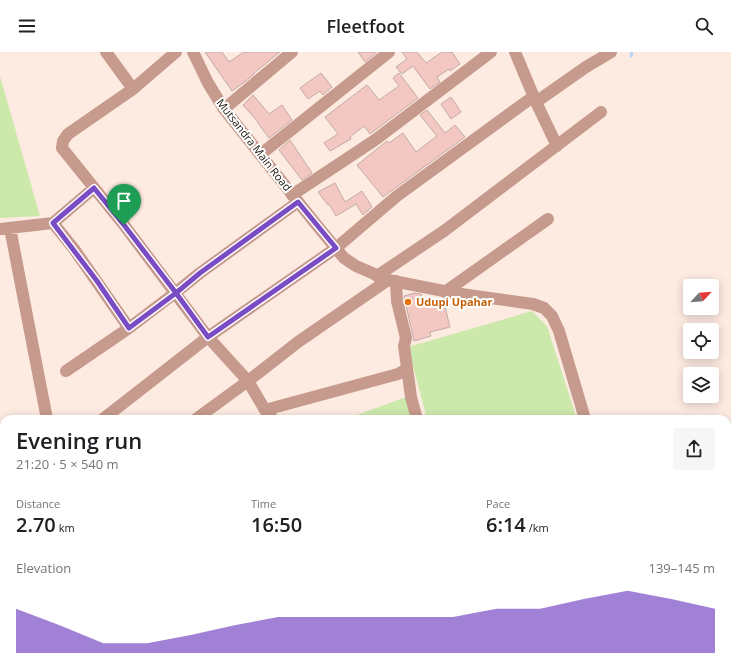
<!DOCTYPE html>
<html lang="en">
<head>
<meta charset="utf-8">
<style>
  body { margin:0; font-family:"Open Sans",sans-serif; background:#f6f6f6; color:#202124; height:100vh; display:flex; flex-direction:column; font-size:15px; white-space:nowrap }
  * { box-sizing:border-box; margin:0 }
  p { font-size:13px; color:#757577 }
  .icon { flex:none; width:22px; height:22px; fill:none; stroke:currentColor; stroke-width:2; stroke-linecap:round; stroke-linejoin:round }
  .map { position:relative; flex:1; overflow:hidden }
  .side { position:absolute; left:0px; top:363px; width:731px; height:256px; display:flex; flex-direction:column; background:#fff; border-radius:12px 12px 0 0; box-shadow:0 2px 10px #0003 }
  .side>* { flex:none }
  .needle { width:26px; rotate:64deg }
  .buttons { position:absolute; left:683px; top:227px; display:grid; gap:8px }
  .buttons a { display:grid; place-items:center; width:36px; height:36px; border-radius:4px; background:#fff; box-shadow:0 2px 10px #0003; font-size:20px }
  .pin { position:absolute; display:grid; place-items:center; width:34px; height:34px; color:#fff; margin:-41px -17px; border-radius:50% 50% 50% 0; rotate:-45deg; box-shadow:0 0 4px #0007 }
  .pin .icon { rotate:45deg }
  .round { display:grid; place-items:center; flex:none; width:42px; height:42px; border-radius:4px; background:#f6f6f6 }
  .overview { display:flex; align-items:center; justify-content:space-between; height:68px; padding:0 16px }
  h1 { font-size:22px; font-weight:600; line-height:30px }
  .stats { display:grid; grid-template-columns:repeat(3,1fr); gap:6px; height:68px; padding:4px 16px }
  .stats div { display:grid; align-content:center }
  .stats b { font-size:20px; font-weight:600 }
  .stats small { font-size:11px; font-weight:400 }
  .stats p { font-size:11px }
  .chart { height:112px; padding:8px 16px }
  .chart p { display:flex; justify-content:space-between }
  .chart svg { width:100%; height:72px; margin-top:4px; fill:#7a4cc4; opacity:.7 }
  header { display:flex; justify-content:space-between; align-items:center; height:52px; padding:0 16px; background:#fff; font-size:18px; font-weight:600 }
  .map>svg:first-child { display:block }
  .green { fill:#cde8ab }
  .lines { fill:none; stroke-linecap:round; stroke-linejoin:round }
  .stream { stroke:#bbd3f2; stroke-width:3 }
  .building { fill:#f3c8c2; stroke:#c4aaa7 }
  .minor { stroke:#c69a8c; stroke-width:12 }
  .tertiary { stroke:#c69a8c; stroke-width:12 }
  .route-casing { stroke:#fff; stroke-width:8 }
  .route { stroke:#7a4cc4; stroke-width:5 }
  .food-dot { fill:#e8710a; stroke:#fff; stroke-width:1.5 }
  .labels { text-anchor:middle; stroke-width:4; stroke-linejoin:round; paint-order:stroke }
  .street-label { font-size:11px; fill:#201814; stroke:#fff }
  .food-label { font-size:11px; font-weight:bold; fill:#c56008; stroke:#fff; text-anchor:start }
</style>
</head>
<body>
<header><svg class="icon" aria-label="menu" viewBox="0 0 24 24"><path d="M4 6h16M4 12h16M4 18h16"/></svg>Fleetfoot<svg class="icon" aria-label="search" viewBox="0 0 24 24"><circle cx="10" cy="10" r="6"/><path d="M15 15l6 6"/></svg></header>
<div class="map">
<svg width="731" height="619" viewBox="0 0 731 619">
  <rect width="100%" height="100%" fill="#fdeae1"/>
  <path class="green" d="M0 24 40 164 0 166Z
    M532 259 547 274 577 367H427L408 295Z
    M406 345 412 367H346Z
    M340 615H459L460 619H341Z
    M485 615H614V619H485Z"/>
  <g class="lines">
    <path class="stream" d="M631 4 632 0"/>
  </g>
  <path class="building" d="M205 0H222L229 10 244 0H280L254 21V22L246 29 232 39Z
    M358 0H377L365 10Z
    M402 0H417L426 11 442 0H452L460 12 450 19 449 17 437 25 440 30 430 37 413 14 402 22 396 15 407 7Z
    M321 21 332 35 323 43 320 39 308 47 300 36Z
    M399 21 418 46 370 82 364 74 350 85 351 87 330 99 324 91 338 82 325 65 367 33 379 48 399 34 393 26Z
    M253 43 269 62 282 53 292 68 269 86 258 71V70L243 53Z
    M451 45 461 60 451 67 441 52Z
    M427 58 445 81 455 73 465 85 383 145 357 113 387 89 389 91 403 81 416 100 437 84 420 63Z
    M290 88 312 121 302 128 279 98Z
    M335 131 345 150 362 139 372 155 363 163 356 152 336 164 329 152 328 153 318 140Z
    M414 241 421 242 423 251 443 247 450 275 430 280 431 284 414 289 404 244Z"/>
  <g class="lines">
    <path class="minor" d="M106 0 133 37
      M176 0 133 37 68 82 63 89 62 96 124 173 208 285 248 329 265 358 273 367
      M515 0 536 50 557 94
      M536 50 586 15 611 0
      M224 57 292 0
      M261 102 389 0
      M292 143 375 88 491 0
      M53 171 74 197 129 276
      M10 176 47 367
      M0 177 53 171 94 136
      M377 224 444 179 601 60
      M396 229 397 249 406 286 404 294 411 345 417 367
      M445 240 548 167
      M66 319 129 276 175 241 200 221 298 150
      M265 358 398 322 407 317
      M103 367 208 285 336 196 397 144 534 44
      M196 367 248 329 298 290 388 228
      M240 615 243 619
      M308 615 311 619
      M467 615 468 619
      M653 615 656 619
      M716 615 719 619
      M180 619 186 615
      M275 619 282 615"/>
    <path class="tertiary" d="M193 0 208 31 224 57 315 171 344 206 356 214 388 228 454 241 533 252 544 256 552 264 559 279 585 367
      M727 561H731"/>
  </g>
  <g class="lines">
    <g class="route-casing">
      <path id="route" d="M124 173 94 136 53 171 97 229 129 276 176 241 208 285 336 196 298 150 200 221 176 241 124 173"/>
    </g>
    <use href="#route" class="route"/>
  </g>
  <circle class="food-dot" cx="408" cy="250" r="4"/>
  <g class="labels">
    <g class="street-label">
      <text transform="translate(254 93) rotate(52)" y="4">Mutsandra Main Road</text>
    </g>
    <g class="food-label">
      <text x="416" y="254">Udupi Upahar</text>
    </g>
  </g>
</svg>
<div class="buttons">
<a><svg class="needle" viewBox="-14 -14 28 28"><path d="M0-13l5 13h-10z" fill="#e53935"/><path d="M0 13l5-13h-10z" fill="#757577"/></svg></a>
<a><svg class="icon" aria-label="locate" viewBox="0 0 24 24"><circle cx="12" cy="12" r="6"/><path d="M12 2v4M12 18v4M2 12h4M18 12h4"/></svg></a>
<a><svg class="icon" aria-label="layers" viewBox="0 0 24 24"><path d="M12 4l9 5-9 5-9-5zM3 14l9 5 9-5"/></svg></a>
</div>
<div class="pin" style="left:124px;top:173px;background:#1e9e55"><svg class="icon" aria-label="arrive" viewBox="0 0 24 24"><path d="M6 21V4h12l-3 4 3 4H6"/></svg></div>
<section class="side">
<div class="overview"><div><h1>Evening run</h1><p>21:20 · 5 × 540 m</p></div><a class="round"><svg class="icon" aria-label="share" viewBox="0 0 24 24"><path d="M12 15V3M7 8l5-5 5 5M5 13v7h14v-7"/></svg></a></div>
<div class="stats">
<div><p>Distance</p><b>2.70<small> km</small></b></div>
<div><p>Time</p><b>16:50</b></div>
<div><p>Pace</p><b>6:14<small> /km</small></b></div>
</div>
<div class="chart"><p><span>Elevation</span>139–145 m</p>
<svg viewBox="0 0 160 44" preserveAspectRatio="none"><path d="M0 44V17L10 27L20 38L30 38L40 33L50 27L60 22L70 22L80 22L90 22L100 22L110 17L120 17L130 11L140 6L150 11L160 17V44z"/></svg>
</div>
</section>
</div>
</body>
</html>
